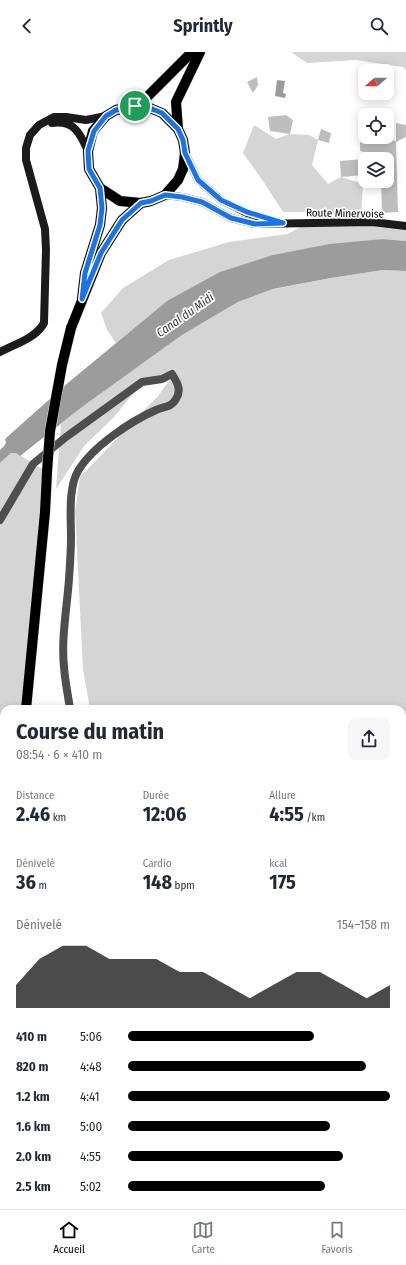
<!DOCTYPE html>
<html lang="fr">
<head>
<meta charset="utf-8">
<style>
  body { margin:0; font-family:"Fira Sans Condensed",sans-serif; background:#f6f6f7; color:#1f2937; height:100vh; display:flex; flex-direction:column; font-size:15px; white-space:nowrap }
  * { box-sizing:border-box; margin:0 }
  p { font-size:13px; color:#747a83 }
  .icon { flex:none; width:22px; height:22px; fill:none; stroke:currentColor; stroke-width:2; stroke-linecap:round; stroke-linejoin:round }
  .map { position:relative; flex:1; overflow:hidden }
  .side { position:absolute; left:0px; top:653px; width:406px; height:504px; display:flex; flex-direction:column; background:#fff; border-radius:12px 12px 0 0; box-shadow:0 2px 10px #0003 }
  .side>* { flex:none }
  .needle { width:26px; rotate:250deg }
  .fabs { position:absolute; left:358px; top:12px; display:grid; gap:8px }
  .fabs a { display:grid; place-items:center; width:36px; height:36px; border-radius:8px; background:#fff; box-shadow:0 2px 10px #0003; font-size:20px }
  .pin { position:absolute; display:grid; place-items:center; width:34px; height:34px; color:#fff; margin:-17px; border:2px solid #fff; border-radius:50%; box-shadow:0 1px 4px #0007 }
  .round { display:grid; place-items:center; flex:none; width:42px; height:42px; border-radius:8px; background:#f6f6f7 }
  .overview { display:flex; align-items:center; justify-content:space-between; height:68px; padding:0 16px }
  h1 { font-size:22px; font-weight:700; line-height:30px }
  .stats { display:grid; grid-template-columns:repeat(3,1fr); gap:6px; height:68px; padding:4px 16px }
  .stats div { display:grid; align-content:center }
  .stats b { font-size:20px; font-weight:700 }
  .stats small { font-size:11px; font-weight:400 }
  .stats p { font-size:11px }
  .chart { height:112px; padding:8px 16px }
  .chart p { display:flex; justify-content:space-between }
  .chart svg { width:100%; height:72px; margin-top:4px; fill:#000; opacity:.7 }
  ul { padding:0 16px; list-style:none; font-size:13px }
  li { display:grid; grid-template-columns:64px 48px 1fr; align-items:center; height:30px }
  li i { height:10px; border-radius:5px; background:#000 }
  header { display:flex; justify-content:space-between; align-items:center; height:52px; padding:0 16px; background:#fff; font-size:18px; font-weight:700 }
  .tab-bar { display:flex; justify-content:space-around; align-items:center; height:56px; border-top:1px solid #e0e1e3; background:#fff; font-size:11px; color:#747a83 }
  .tab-bar a { display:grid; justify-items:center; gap:2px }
  .tab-bar .current { color:#000 }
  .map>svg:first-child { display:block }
  .green { fill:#d5d5d5 }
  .water { fill:#9c9c9c }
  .building { fill:#bebebe }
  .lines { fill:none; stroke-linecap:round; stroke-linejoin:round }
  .primary-casing { stroke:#dbdbdb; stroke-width:11 }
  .street { stroke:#4e4e4e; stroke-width:8 }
  .secondary { stroke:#1b1b1b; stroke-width:8 }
  .primary { stroke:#000; stroke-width:10 }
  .primary-bridge-casing { stroke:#dbdbdb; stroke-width:11; stroke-linecap:butt }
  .primary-bridge { stroke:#000; stroke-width:10 }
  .route-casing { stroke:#fff; stroke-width:8 }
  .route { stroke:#1a73e8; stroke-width:5 }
  .labels { text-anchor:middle; stroke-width:3.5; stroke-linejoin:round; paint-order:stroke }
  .street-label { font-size:11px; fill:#000; stroke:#fff }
  .water-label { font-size:12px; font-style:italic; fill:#3d3d3d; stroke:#fff }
</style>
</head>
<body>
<header><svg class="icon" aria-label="back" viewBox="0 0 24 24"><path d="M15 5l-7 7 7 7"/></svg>Sprintly<svg class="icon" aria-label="search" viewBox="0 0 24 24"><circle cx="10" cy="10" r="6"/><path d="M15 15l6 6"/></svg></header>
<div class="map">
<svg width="406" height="1157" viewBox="0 0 406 1157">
  <rect width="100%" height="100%" fill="#fff"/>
  <path class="green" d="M291 0H406V18L403 15 356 8 307 11Z
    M254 73 276 87 290 82 309 83 318 88 312 113 328 132 341 125 363 132 361 164 330 160H283L263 129 243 101Z
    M307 171 406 174V189L383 187 167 249 116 291 107 278 101 261 123 236 169 208 229 190 288 182Z
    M383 218 406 219V1132L402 1134V657H90L83 617 75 459 80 425 158 344 176 319 172 322 142 331 114 365 84 394 56 437 61 372 82 355 182 283 238 250 270 238 331 226Z
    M11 401H16L47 420 26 657H4V809L0 816V411Z
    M402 1151 404 1157H43V1153H402Z"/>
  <path class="water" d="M277 28 285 29 283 41 286 42 285 46 275 44Z
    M383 187 406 189V219L383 218 331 226 273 237 238 250 182 283 82 355 20 404 16 401H11L0 411V398L5 393 6 390 5 388 6 386 69 330 167 249 220 220 273 203 330 192Z"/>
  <path class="building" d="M257 25 258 33 253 41 247 30Z
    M286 63 293 68 290 82 270 79 268 65Z
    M396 71 406 73V85L396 90Z
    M321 77 331 81 329 91 318 88Z
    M360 87H381L396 89 398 160 382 161 381 129H387V107L360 99Z
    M365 107V123L341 125 340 109Z"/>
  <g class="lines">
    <g class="primary-casing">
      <path id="primary" d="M135 54 147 45 192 0
        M100 136 120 149 141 151 151 149 165 143 178 128 183 117 185 101 183 88 178 77 176 50 200 0
        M82 247 85 221 100 173 102 156 100 136 89 117 88 99 93 79 106 64 116 58 135 54H145L162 61 178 77
        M71 276 101 201 122 168 141 151
        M26 657 45 460 47 420
        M0 937 4 893"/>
    </g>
    <path class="street" d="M0 468 33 412 66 385 142 330 162 327 172 322C177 330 182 338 176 347 171 356 164 354 156 358 131 369 92 395 78 419 68 436 71 466 71 485 71 499 70 513 69 527 67 556 61 586 64 615 65 629 68 643 70 657
      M34 1157V1153"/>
    <path class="secondary" d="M52 71C74 68 80 81 88 99
      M185 101 198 128 221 148 247 161 275 169
      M165 143 182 145 202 150 231 166 255 172 372 170 406 174
      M0 300C15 292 36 286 44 271L46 198 45 177 26 108V96L30 83 39 73 54 65H66L86 68 106 64"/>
    <use href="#primary" class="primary"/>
    <g class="primary-bridge-casing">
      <path id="primary-bridge" d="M47 420 50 379 62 313 71 276"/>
    </g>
    <use href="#primary-bridge" class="primary-bridge"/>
  </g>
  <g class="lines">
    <g class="route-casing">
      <path id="route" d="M135 54H145L162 61 178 77 183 88 185 101 198 128 221 148 247 160 283 171 255 172 231 166 202 150 182 145 165 143 151 149 141 151 122 168 101 201 82 247 85 221 100 173 102 156 100 136 89 117 88 99 94 79 106 64 116 58Z"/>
    </g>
    <use href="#route" class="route"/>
  </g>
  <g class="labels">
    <g class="street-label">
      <text transform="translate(345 161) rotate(1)" y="4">Route Minervoise</text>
    </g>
    <g class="water-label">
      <text transform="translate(185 263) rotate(-35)" y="4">Canal du Midi</text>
    </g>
  </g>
</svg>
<div class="fabs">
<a><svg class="needle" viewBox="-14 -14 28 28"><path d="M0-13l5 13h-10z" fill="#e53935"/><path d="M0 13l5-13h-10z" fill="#747a83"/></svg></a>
<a><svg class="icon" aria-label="locate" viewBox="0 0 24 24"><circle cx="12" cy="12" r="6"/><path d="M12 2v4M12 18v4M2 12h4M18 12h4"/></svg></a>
<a><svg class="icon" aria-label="layers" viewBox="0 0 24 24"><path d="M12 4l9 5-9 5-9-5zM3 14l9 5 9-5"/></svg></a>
</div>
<div class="pin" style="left:135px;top:54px;background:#1e9e55"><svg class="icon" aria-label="arrive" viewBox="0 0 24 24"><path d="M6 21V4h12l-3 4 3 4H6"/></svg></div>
<section class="side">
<div class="overview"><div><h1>Course du matin</h1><p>08:54 · 6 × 410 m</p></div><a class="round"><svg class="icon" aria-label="share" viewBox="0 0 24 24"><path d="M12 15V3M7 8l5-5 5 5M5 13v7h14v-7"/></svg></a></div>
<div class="stats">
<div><p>Distance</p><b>2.46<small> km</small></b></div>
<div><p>Durée</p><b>12:06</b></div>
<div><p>Allure</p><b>4:55<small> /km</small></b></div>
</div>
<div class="stats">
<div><p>Dénivelé</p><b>36<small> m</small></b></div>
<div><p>Cardio</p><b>148<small> bpm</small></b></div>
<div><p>kcal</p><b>175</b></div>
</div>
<div class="chart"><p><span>Dénivelé</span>154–158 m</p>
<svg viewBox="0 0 160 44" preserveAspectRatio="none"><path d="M0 44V30L10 14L20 6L30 6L40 14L50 14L60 14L70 22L80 22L90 30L100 38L110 30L120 22L130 22L140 30L150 38L160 30V44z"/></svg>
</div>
<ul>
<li><b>410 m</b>5:06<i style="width:71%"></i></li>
<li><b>820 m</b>4:48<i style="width:91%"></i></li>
<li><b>1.2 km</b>4:41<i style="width:100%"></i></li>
<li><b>1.6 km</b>5:00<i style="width:77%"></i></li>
<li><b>2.0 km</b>4:55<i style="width:82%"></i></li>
<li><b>2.5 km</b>5:02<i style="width:75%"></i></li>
</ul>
</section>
</div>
<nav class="tab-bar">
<a class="current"><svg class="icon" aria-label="home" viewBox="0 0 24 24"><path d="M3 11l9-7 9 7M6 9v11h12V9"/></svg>Accueil</a>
<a><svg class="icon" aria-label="map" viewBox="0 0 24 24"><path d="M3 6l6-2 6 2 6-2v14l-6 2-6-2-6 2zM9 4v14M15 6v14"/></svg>Carte</a>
<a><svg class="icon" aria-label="saved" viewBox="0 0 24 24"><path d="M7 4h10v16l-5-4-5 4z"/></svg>Favoris</a>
</nav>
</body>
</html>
